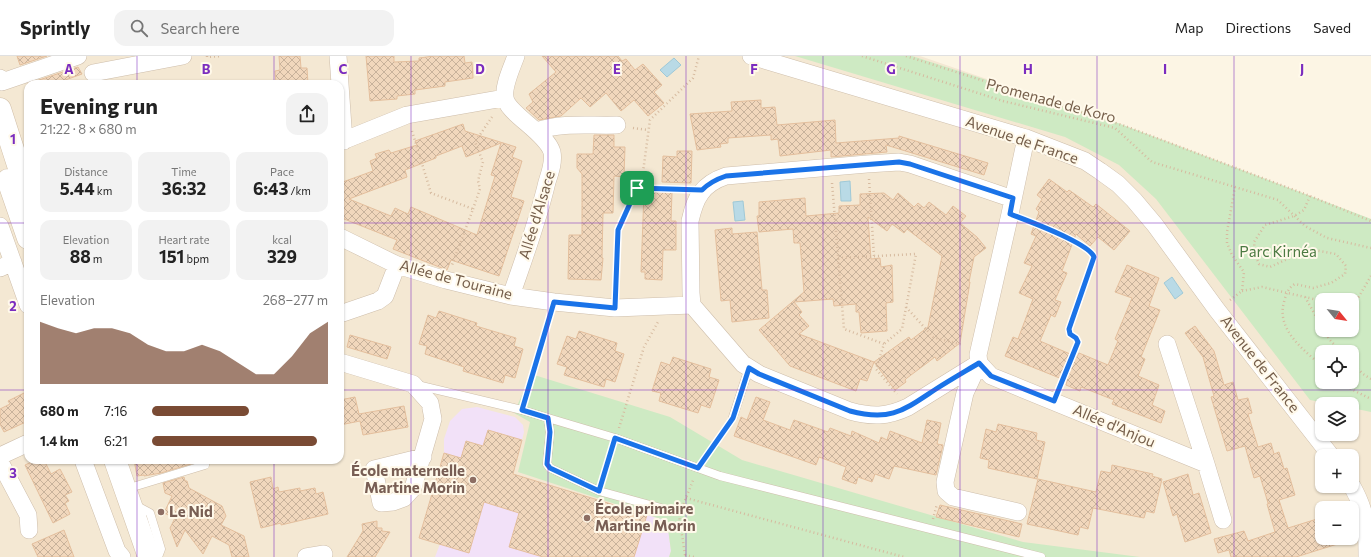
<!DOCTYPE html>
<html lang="en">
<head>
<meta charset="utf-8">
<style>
  body { margin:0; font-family:Commissioner,sans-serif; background:#f2f2f2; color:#222; height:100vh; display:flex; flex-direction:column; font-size:15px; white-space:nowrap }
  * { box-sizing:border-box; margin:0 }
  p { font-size:13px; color:#767676 }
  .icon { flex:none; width:22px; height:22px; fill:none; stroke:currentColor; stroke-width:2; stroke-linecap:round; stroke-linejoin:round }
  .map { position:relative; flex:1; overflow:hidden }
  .drawer { position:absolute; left:24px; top:24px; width:320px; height:384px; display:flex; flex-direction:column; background:#fff; border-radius:12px; box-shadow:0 1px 3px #0004 }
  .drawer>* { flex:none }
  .needle { width:26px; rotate:120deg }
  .fabs { position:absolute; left:1315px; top:237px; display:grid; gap:8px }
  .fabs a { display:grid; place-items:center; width:44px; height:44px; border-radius:8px; background:#fff; box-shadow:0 1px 3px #0004; font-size:20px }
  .pin { position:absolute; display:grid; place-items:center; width:34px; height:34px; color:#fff; margin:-17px; border-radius:8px; box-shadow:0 2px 6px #0006 }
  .round { display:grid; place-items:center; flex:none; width:42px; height:42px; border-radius:12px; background:#f2f2f2 }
  .headline { display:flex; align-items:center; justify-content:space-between; height:68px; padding:0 16px }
  h1 { font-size:22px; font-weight:700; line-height:30px }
  .figures { display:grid; grid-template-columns:repeat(3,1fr); gap:6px; height:68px; padding:4px 16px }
  .figures div { display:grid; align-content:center; border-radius:10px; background:#f2f2f2; text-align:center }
  .figures b { font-size:17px; font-weight:700 }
  .figures small { font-size:11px; font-weight:400 }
  .figures p { font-size:11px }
  .chart { height:112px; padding:8px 16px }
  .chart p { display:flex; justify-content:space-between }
  .chart svg { width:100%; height:72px; margin-top:4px; fill:#7a4b34; opacity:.7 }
  ul { padding:0 16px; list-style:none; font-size:13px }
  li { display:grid; grid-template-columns:64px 48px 1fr; align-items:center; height:30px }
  li i { height:10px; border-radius:5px; background:#7a4b34 }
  header { display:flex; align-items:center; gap:24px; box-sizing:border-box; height:56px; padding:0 20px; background:#fff; border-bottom:1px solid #e0e0e0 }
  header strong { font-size:19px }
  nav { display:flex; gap:22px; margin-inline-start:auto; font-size:14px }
  .search { width:280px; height:36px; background:#f2f2f2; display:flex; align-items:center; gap:10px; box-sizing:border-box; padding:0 14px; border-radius:12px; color:#767676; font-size:15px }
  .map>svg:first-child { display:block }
  .residential { fill:#f4e8d3; fill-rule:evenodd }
  .education { fill:#f2e1f8 }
  .green { fill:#ceeac3; fill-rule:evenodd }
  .water { fill:#b9dae6; stroke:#9fc9d7 }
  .building { fill:url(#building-cross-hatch); stroke:#e4bf9d; fill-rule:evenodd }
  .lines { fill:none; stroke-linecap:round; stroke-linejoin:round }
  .lane-casing { stroke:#cebeab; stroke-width:9 }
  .street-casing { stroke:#cebeab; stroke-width:18 }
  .secondary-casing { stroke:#d1bfa8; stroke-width:23 }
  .path { stroke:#d6ba9f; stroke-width:2.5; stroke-dasharray:1 3; stroke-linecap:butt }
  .lane { stroke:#fff; stroke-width:8 }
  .street { stroke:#fff; stroke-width:17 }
  .secondary { stroke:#fff; stroke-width:22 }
  .route-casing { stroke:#fff; stroke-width:8 }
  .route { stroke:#1a73e8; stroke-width:5 }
  .grid { fill:none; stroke:#7b2cbf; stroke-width:1; stroke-opacity:0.55 }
  .education-dot { fill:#8d6e63; stroke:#fff9ea; stroke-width:1.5 }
  .labels { text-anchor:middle; stroke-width:4; stroke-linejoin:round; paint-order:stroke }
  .street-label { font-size:15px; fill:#755e4a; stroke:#fff9ea }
  .park-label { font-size:15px; fill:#4c7a42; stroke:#fff9ea }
  .education-label { font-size:15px; font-weight:bold; fill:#785e54; stroke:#fff9ea; text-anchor:start }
  .grid-label { font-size:13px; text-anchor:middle; font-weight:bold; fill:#7b2cbf; stroke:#fff9ea; stroke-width:4; stroke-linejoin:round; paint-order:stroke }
</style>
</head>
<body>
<header>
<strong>Sprintly</strong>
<div class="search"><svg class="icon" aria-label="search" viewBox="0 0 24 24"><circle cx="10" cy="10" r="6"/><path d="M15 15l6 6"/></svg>Search here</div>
<nav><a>Map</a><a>Directions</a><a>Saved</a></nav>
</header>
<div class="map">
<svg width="1371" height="501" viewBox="0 0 1371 501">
  <defs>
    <pattern id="building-cross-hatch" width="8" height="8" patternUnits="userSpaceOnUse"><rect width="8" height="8" fill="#f1d7bc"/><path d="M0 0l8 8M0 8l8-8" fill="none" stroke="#c8b29b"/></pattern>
  </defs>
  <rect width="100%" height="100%" fill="#fcf5e4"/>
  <path class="residential" d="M0 0H920L1164 84 1371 163V501H0ZM28 28H340V404H28ZM1322 244H1352V274H1322ZM1322 296H1352V326H1322ZM1322 348H1352V378H1322ZM1322 400H1352V430H1322ZM1322 452H1352V482H1322Z"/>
  <path class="education" d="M477 351 515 361 523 369 524 376 522 384 513 418 667 465 671 495 669 501H435L440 488 419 482 444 397V383L450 365 462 353Z"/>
  <path class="green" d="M795 0H912L1102 61 1371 163V356L1352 352V348H1331L1310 344 1156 143 1119 109 1065 81ZM1322 244H1352V274H1322ZM1322 296H1352V326H1322Z
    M531 318 670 361 742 404 1023 486 1140 501H669L671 495 667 465 518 416 530 366 514 357Z"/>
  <path class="water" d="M674 2 681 9 667 21 660 14Z
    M850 125 851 145H841L840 126Z
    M743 145 745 164 735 165 733 146Z
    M1172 221 1183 237 1175 243 1164 227Z"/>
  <path class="building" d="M17 0H47L20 9Z
    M279 0H300L301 12H307L308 28H276L275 15 280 14Z
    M366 0H394V6L419 5V2L434 0H464L465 7 472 6 473 22 445 26V30L415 34V38L397 40V43L370 45Z
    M542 0H618L622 5 626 3 635 14 643 8 662 29 654 36 664 47 648 60 634 44 621 55 606 37 590 51 581 42 561 60 539 64 526 52 533 46 529 38 556 16Z
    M78 11 82 18 54 28H27Z
    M761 44V52L775 51 777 69 835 64 836 87 899 82V80L988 107 984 119 886 89 887 96 831 101V94L780 100 778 83 771 84V79L728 82V87L720 88 721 91 697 94 690 58 732 55 731 46Z
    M463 68 465 75 516 91 512 101 522 105 511 141 524 145 499 220 451 204 447 214 393 193 397 184 344 163 340 151V127L373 115 370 105 377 102 375 98 389 94 391 97 417 89 415 85ZM501 87 491 119 495 120 477 179 411 151 408 158 395 152 391 160 349 143 407 121 405 114 436 102V100L462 90 466 101Z
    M594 79H614V91H625L624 121 614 120 613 157H603L602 202H603L601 224 568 223 569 179H582V118L577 112V98H593Z
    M677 95H692L691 127 662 126 663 100 677 101Z
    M1049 123 1067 136 1069 134 1093 151 1096 148 1130 175 1114 194 1098 181 1090 190 1076 178 1062 215 1067 217 1055 244 1061 246 1055 261 1051 259 1040 285 1077 301 1079 297 1108 309 1118 285 1115 283 1132 242 1115 236 1127 209 1159 222 1149 250 1160 254 1141 301 1145 303 1138 320 1159 329 1152 349 1165 355 1161 367 1112 348 1114 344 1081 331 1080 335 1066 329 1067 325 1005 300 1013 281 1018 283 1033 243 1019 237 1032 210 1024 207 1036 180 1031 178 1039 156 1036 153 1042 143 1037 139Z
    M644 136H672L671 165H676V194H663L662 224 645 223V216H641Z
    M884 137 893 144 898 137 914 151 918 147 924 152 929 146 946 159 953 150 966 160 960 167 977 181 986 192 974 201 969 226H970L960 287 937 305 935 301 907 322 905 324 906 326 895 334 874 306 909 281 911 284 928 271 942 200 907 173 904 177 892 168 887 175 868 161 871 203 880 202 881 211 892 209 893 246 886 247 887 275 861 277 859 256H856V248L834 250 833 243 794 246 802 256 799 259 809 270 799 278 874 306 867 325 860 323 856 335 790 310 759 274 804 236 800 187H794L793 173 759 176 757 160H759V146L805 142 806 160 839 157V150L860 149V138Z
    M732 172V178L757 176 762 234H767L769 262 732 266 730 244 721 245 715 174Z
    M439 255 477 267 476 270 516 282 514 290 523 293 515 322 505 319 503 327 463 315 464 311 425 298 427 290 419 288 428 259 436 262Z
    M1195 270 1214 295 1224 329 1233 326 1238 344 1248 342 1252 357 1248 358 1258 391 1271 387 1274 398 1279 396 1284 413 1287 412 1295 439 1279 444 1288 472 1317 463 1318 466 1322 465V482H1346L1347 485 1296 501H1231L1229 494 1218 497 1214 483 1244 475 1248 485 1275 476 1267 448 1270 447H1268L1260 420 1254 422 1245 390 1227 395 1211 341 1214 340 1203 301 1185 277Z
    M579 275 617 287 615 295 624 298 615 326 606 323 604 331 564 319 567 311 557 308 567 280 576 283Z
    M350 279 391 291 387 303 347 291Z
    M673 301 711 313 709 321 719 324 710 352 701 349 698 357 659 345 661 337 652 335 661 306 670 309Z
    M28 335V365L4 376 0 368V353L10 348 8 345Z
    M355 341 359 358 404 350 408 371 363 379 360 365 340 369V344Z
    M756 341 770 346 763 364 790 374 794 364 828 376 830 372 851 380 852 375 879 387 881 381 887 384 890 375 922 387 927 364 941 367 937 388 943 389 936 419 894 410 889 423 875 418 872 426 858 421 856 428 842 423 846 411 819 401 816 409 734 380 741 361 747 364Z
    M998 368 1037 377 1036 384 1045 386 1037 423 988 412 989 404 980 402 986 373 996 376Z
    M488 374 522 384 513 418 647 459 634 501H543L509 491 519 457 484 446 469 497 419 482 444 397 461 402 466 385 483 390Z
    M36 404H44L51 418 60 413 72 436 65 439 69 445 65 447 70 458 53 467 25 409Z
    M134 404H191V408L161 417 144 420V419L137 420Z
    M1112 409 1153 418 1152 420 1162 423 1154 457 1146 455 1144 462 1093 452 1088 473 1080 471 1078 479 1027 468 1038 423 1096 436 1101 415 1111 417Z
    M1188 418 1193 439 1199 437 1211 477 1185 486 1177 458 1173 460 1163 426Z
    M184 421 185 425H187L189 432 222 450 226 460 221 469 244 480 249 501H232L229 489 212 480 203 498 185 474 177 491 170 472 175 462 164 457 172 440 165 437 163 427Z
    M271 421 273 433 278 431 279 436 300 432V435L315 432 316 438 323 436 328 458 281 469V467L261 472 250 426Z
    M940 449 1022 468 1019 481 936 461Z
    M377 465V472H382V475L390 476 375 501H347L363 475 362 468Z
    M64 474 74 501H38L32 488Z"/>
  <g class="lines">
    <g class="lane-casing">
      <path id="lane" d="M417 329 522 354 548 362 550 376 547 408 550 412 599 435 661 452
        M733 361 749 312
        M548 362 615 382 720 420 1041 501
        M126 435 136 430 205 409
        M135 449 150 457 161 493 158 501"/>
    </g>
    <g class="street-casing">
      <path id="street" d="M338 0 344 85
        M751 0 1026 82 1085 105 1100 115 1118 128 1134 144 1155 169 1217 254 1331 400
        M93 17 183 0
        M0 22 2 26 78 0
        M537 75C562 66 591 70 617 69
        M340 86 407 59 504 42
        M0 170 28 249
        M340 181 397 209 446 224 511 240 554 246 615 252 692 249 743 308 759 318 850 355C872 361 887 361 908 351L979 307 991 320 1206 408
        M0 212 13 206
        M511 240C524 202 538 165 547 126 550 117 554 106 552 96 546 76 506 57 505 41 503 30 512 11 516 0
        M692 249 691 237 690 165C695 142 702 128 726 120L867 108 899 106 910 108 1013 143
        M340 258 378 245 385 240 397 209
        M1167 288 1206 408 1223 464
        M340 306 413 328 430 347 433 363 413 432 404 442 393 446 381 447 374 413 423 401
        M0 400 28 387
        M83 404 117 495 122 501
        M0 406 28 459 29 474
        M1352 430C1367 457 1367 471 1367 501
        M1018 456 953 441 946 435 945 426 965 337 979 307 978 299 1010 158 1026 82
        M306 501 324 498"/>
    </g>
    <g class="secondary-casing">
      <path id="secondary" d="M0 53 28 140
        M8 124 28 182
        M115 404 149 501"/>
    </g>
    <path class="path" d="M207 0V1L221 0
      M862 0 1003 45 1115 72 1152 106 1278 144 1305 170 1327 182 1371 192
      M906 0 1125 70 1310 140 1371 165
      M633 72 648 74
      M412 75 431 137 473 153 452 209
      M869 123 874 200
      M832 127 844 273 884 288 876 313 897 338
      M637 132 684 133
      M1310 140 1304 154 1294 160 1265 169 1254 186 1255 198 1259 208 1270 211 1307 194H1314L1336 198 1346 210 1345 218 1331 227 1313 232 1295 228C1288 232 1286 238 1284 246 1276 274 1304 294 1322 310
      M473 153 480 133 478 125 483 106 475 86 492 61
      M1026 164C1040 170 1089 188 1094 201L1069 273 1070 278 1076 282 1078 286 1060 330
      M838 202 916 198 902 273 884 288
      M615 235 618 174 643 116 650 64 693 22 699 0
      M1242 235 1262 231 1322 245
      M1305 241 1322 271
      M1230 244 1242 235 1244 216 1232 199 1227 187V176L1235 131
      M1352 246 1358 242 1371 220
      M906 251 933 281 963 289
      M1324 274 1329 283 1341 296
      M1352 307 1363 318 1371 323
      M1340 326 1345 330 1371 343
      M525 344 549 262
      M619 372 644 291 658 266
      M705 402 727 370
      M602 423 612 394
      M686 442 904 501
      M671 456 679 459 685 499V501
      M679 459 694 422
      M933 463 937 448
      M685 499 694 501"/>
    <use href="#lane" class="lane"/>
    <use href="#street" class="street"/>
    <use href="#secondary" class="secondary"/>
  </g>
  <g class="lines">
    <g class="route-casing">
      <path id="route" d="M899 106 910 108 1013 142 1010 158C1026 164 1089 187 1094 201L1069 273 1070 278 1076 282 1078 286 1054 345 991 320 979 307C964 316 950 324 936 333 904 354 891 366 850 355L759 318 749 312 733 362 698 412 615 382 599 435 550 412 547 408 550 376 548 362 522 354 554 246 615 252 618 174 637 132 702 134C709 127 717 123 726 120Z"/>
    </g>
    <use href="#route" class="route"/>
  </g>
  <path class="grid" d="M137 0V28M274 0V28M411 0V501M548 0V501M686 0V501M823 0V501M960 0V501M1097 0V501M1234 0V501M0 167H28M340 167H1371M0 334H28M340 334H1371M137 404V501M274 404V501"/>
  <g class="education-dot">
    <circle cx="473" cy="424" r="4"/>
    <circle cx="161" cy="456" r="4"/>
    <circle cx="587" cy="462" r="4"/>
  </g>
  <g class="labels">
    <g class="street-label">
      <text transform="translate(1051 45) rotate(15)" y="5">Promenade de Koro</text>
      <text transform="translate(1022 84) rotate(19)" y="5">Avenue de France</text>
      <text transform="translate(537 159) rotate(-73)" y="5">Allée d'Alsace</text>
      <text transform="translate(456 224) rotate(15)" y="5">Allée de Touraine</text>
      <text transform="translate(1260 308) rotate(52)" y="5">Avenue de France</text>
      <text transform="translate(1114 370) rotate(23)" y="5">Allée d'Anjou</text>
    </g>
    <g class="park-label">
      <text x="1278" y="201">Parc Kirnéa</text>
    </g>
    <g class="education-label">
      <text x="465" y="420" text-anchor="end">École maternelle<tspan x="465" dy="17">Martine Morin</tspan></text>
      <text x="595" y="458">École primaire<tspan x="595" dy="17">Martine Morin</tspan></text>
      <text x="169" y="461">Le Nid</text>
    </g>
  </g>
  <g class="grid-label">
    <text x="69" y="18">A</text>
    <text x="206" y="18">B</text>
    <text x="343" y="18">C</text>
    <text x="480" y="18">D</text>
    <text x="617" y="18">E</text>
    <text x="754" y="18">F</text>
    <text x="891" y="18">G</text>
    <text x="1028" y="18">H</text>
    <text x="1165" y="18">I</text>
    <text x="1302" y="18">J</text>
    <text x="13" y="88">1</text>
    <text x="13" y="255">2</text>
    <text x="13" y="422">3</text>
  </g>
</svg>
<div class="fabs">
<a><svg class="needle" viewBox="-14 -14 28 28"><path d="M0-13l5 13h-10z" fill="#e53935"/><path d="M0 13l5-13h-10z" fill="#767676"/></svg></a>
<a><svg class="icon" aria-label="locate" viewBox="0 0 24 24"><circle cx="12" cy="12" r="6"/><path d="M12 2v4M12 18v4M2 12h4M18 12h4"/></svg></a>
<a><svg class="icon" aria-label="layers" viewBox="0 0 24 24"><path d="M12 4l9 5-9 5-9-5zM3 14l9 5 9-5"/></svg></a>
<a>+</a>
<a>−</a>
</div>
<div class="pin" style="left:637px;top:132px;background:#1e9e55"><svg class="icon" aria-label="arrive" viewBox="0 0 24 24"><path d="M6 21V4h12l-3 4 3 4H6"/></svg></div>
<section class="drawer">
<div class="headline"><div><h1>Evening run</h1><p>21:22 · 8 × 680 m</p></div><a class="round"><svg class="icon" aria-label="share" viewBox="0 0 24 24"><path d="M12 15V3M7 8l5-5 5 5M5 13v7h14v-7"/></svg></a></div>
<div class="figures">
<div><p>Distance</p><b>5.44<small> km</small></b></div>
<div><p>Time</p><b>36:32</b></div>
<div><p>Pace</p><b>6:43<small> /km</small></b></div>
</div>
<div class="figures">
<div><p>Elevation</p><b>88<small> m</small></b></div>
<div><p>Heart rate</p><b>151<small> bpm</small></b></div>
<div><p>kcal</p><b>329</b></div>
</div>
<div class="chart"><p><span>Elevation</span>268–277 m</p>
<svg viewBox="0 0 160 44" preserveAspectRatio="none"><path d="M0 44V6L10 10L20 13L30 10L40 10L50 13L60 20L70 24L80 24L90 20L100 24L110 31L120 38L130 38L140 27L150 13L160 6V44z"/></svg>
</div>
<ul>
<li><b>680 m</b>7:16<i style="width:55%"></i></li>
<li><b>1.4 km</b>6:21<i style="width:94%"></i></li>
</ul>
</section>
</div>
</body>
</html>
